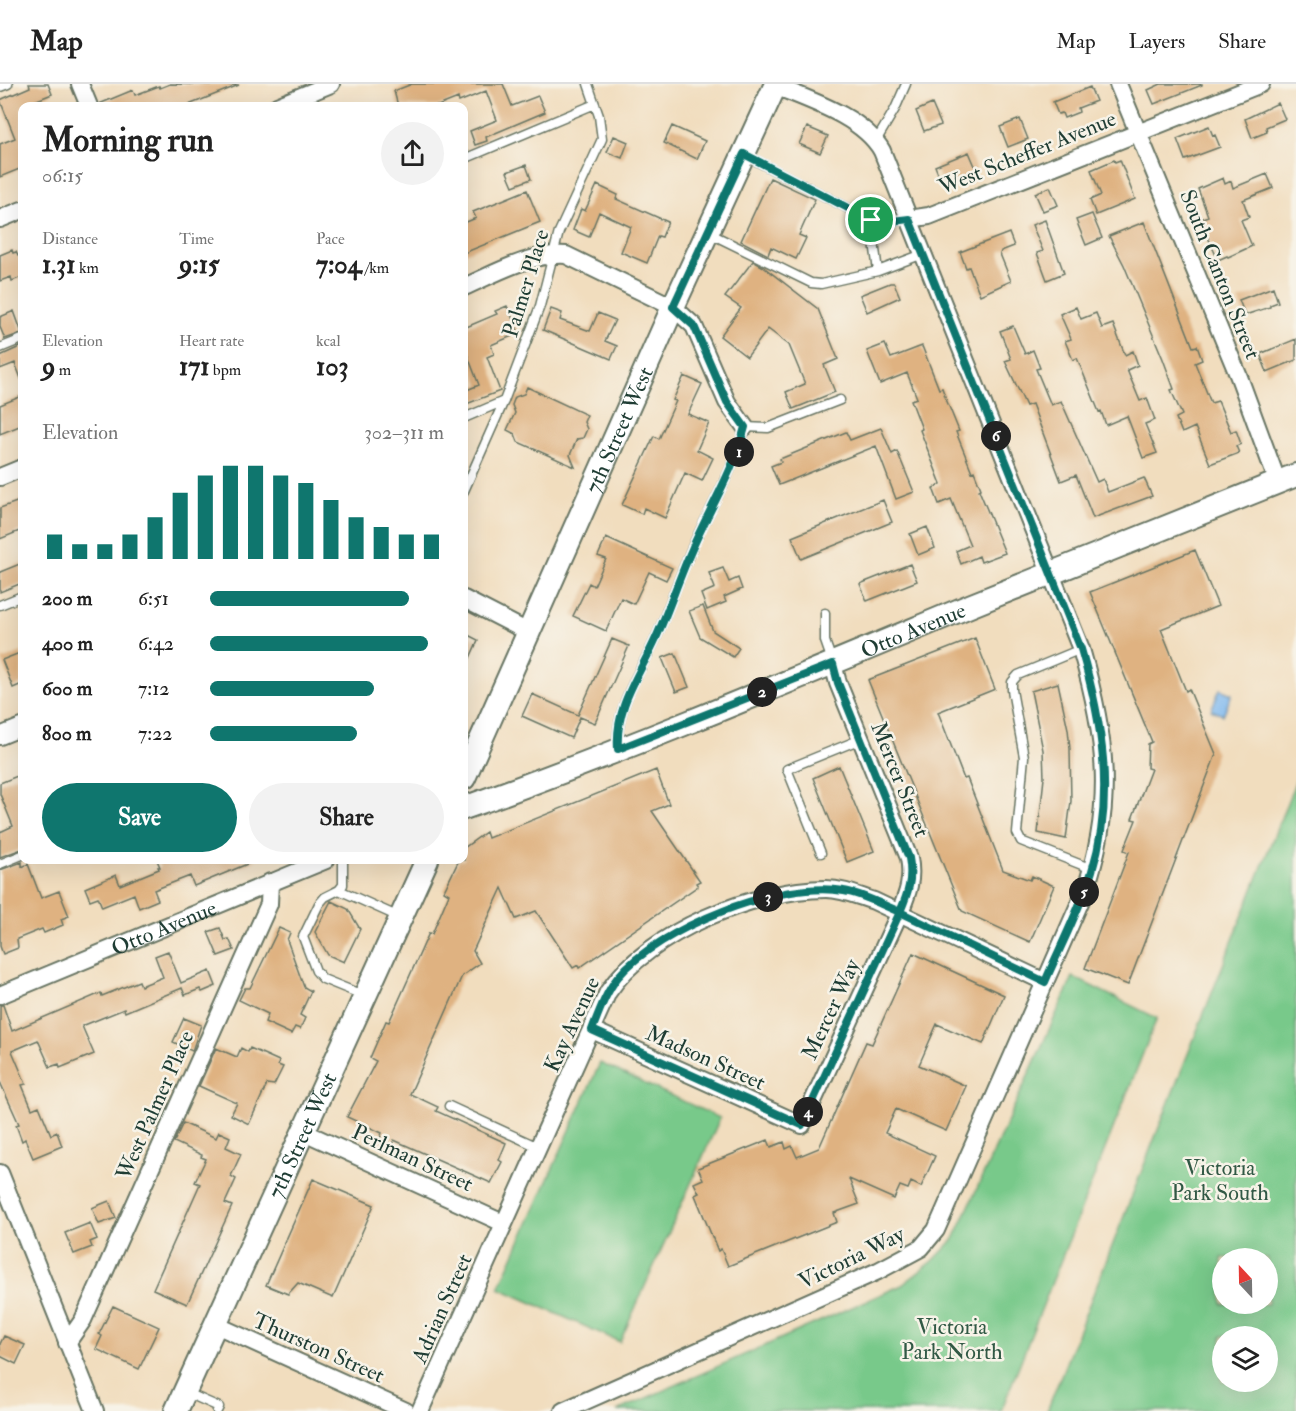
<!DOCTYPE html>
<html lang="en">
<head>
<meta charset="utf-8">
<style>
  body { margin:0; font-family:"IM FELL Double Pica",serif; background:#f2f2f2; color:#222; height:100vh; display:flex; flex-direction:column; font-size:22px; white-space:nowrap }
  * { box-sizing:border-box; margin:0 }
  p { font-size:20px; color:#767676 }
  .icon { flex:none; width:33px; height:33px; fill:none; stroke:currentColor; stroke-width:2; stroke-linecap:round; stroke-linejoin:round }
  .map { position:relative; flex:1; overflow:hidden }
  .drawer { position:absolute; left:18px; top:18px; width:450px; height:762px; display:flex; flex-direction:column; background:#fff; border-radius:12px; box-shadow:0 6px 24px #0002 }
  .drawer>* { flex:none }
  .needle { width:39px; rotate:338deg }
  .tools { position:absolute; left:1212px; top:1164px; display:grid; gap:12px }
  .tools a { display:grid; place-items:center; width:66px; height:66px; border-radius:50%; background:#fff; box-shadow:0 6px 24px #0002; font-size:30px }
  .pin { position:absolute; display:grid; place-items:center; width:51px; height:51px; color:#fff; margin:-26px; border:3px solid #fff; border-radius:50%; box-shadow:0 2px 6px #0007 }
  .km { position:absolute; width:30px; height:30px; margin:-15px; border-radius:50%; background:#222; color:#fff; font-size:16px; line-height:30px; text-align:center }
  .round { display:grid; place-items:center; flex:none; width:63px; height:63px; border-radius:32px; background:#f2f2f2 }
  .overview { display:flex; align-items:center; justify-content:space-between; height:102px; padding:0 24px }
  h1 { font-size:33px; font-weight:800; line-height:45px }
  .stats { display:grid; grid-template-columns:repeat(3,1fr); gap:9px; height:102px; padding:6px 24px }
  .stats div { display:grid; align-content:center }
  .stats b { font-size:26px; font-weight:800 }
  .stats small { font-size:16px; font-weight:400 }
  .stats p { font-size:16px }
  .chart { height:168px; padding:12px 24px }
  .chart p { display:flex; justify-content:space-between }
  .chart svg { width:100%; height:108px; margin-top:6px; stroke:#0f766e; stroke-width:6 }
  .action { display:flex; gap:12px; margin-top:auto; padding:12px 24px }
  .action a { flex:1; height:69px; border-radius:36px; background:#0f766e; color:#fff; font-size:24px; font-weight:800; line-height:69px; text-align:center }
  .action a+a { background:#f2f2f2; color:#222 }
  ul { padding:0 24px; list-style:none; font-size:20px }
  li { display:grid; grid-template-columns:96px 72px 1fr; align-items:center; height:45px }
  li i { height:15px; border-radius:8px; background:#0f766e }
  header { display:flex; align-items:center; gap:36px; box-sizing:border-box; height:84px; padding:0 30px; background:#fff; border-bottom:2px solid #e0e0e0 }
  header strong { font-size:28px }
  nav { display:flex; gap:33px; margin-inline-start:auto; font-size:21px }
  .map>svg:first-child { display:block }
  .green { fill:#78c98a; stroke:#4c835f; stroke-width:1.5; fill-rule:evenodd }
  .water { fill:#7eb8ef; stroke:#4e7a92; stroke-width:1.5 }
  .building { fill:#dfb281 }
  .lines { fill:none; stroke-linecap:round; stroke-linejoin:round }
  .lane-casing { stroke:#687564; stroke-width:11 }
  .street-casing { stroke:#687564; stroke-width:20 }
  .secondary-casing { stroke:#687564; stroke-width:26 }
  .lane { stroke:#fff; stroke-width:8 }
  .street { stroke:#fff; stroke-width:16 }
  .secondary { stroke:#fff; stroke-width:22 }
  .route-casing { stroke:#fff; stroke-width:12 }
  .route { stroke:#0f766e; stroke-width:8 }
  .labels { text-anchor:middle; stroke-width:5; stroke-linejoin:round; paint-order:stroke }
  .street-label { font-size:22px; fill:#1f3d34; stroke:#f7f3e8 }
  .park-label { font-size:22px; fill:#315945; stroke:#f7f3e8 }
</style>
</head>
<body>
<header>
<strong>Map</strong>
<nav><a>Map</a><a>Layers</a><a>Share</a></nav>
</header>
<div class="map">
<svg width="1296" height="1327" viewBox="0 0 1296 1327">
  <rect width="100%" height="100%" fill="#f7f3e8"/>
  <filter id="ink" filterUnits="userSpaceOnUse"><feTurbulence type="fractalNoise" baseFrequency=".0167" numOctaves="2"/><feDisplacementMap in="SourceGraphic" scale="12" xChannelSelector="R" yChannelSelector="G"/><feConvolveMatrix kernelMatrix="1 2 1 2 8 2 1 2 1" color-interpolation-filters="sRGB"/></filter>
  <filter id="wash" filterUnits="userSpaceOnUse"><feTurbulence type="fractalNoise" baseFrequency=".008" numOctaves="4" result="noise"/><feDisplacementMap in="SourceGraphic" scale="24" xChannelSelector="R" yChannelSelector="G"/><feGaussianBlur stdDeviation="1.35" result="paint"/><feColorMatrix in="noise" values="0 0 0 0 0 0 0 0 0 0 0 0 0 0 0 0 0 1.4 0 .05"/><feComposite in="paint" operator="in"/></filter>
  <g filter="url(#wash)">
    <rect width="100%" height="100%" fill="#f1ddbe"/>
    <path class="green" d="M1296 696V1327H1047ZM1222 1174H1268V1220H1222ZM1222 1252H1268V1298H1222Z
      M1073 893 1157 934 1001 1327H617L902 1201 933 1177 954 1155Z
      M600 979 720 1034 620 1258 499 1204Z"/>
    <path class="water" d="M1220 605 1232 610 1223 631 1211 626Z"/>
    <g id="blocks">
      <path class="building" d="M29 0H48L52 10 22 22V84L0 93V60L15 54 0 16 30 3Z
        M170 0 239 1 186 22H99V20L133 6 135 11 159 2 160 4Z
        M412 0H503L512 22 538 12 545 28 486 53 487 57 475 61 470 47 497 36 486 7 459 18 458 14 438 22H398L394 7Z
        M1161 0H1202V1L1154 20 1148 6Z
        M1090 3 1096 17 1078 24 1079 28 1064 34 1062 29 1058 30 1053 18Z
        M1278 19 1285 35 1266 43 1267 48 1252 54 1245 35Z
        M932 20 941 41 924 47 916 27Z
        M1020 35 1028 55 1008 63 1000 43Z
        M672 42 705 57 697 75 664 59Z
        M1209 42 1213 52 1215 51 1220 63 1185 76 1177 55Z
        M807 43 828 52 820 69 799 60Z
        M614 52 628 58 622 74 607 68Z
        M969 68 978 89 950 100 948 94 941 97 935 82Z
        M1114 76 1115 78 1120 76 1135 115 1096 131 1090 116 1101 111 1091 86Z
        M526 81 531 95 513 102 507 88Z
        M1267 90 1273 104 1243 116 1249 133 1241 136 1252 162 1228 173 1227 172 1218 176 1200 135 1208 132 1198 105 1223 94 1225 100 1231 97 1233 104Z
        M770 94 815 115 799 151 806 154 796 175 771 163 768 171 741 157Z
        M597 101 618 111 616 115 668 138 662 153 658 152 647 179 621 168 631 143 599 128 589 153 573 146 581 125 585 127Z
        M1050 103 1058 121 1043 127 1035 109Z
        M527 106 540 138 464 169V139L476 134 473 128Z
        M1092 130 1102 154 1086 161 1076 136Z
        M1045 136 1064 189 1047 196 1037 169 1043 167 1032 141Z
        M1144 138 1193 263 1197 262 1202 276 1195 279 1211 319 1218 317 1231 348 1236 346 1241 360 1236 362 1239 369 1210 380 1195 343 1182 349 1176 334 1182 331 1171 306 1174 305 1163 275 1124 181 1109 152Z
        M1009 149 1014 162 1001 167 1000 170 1011 197 980 211 969 183 966 184 960 168Z
        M12 166 13 169 16 168 18 172 22 170V193L12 197 11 193 0 197V171Z
        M753 177 762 182 818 225 838 275 824 281 835 308 793 325 786 308 805 300 789 261 768 245 747 273 720 252 741 224 725 213Z
        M890 199H894L900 213 867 228 860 211Z
        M1273 203 1278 218 1270 221V223L1245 231 1239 216Z
        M507 222 519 249 491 261 494 270 487 273 500 307 464 321V307L479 301 464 262V244L497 230 495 227Z
        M1076 223 1081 235 1096 229 1102 244 1113 240 1125 271 1133 267 1138 281 1127 286 1140 317 1147 314 1155 336 1145 340 1157 369 1143 374 1127 332 1106 341 1101 327 1099 328 1077 274 1073 276 1065 257 1071 255 1060 230Z
        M551 225 562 229 560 236 590 247 598 229 615 236 605 257 617 262 611 275 543 246Z
        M14 227 22 249 5 255 0 243V233Z
        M1013 242 1025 270 1033 266 1040 284 1036 285 1051 321 1061 317 1097 398 1103 395 1108 408 1144 394 1152 412 1093 434 1076 391 1061 397 1032 320 1026 322 1005 277 1011 275 1000 247Z
        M1296 255V276L1267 288 1260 270Z
        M885 260 891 274 922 262 939 305 942 304 946 315 959 347 956 348 972 388 974 387 981 405 979 406 1005 469 981 478 979 472 961 480 956 467 970 461 951 415 939 420 933 404 941 400 920 346 922 345 911 316 917 314 907 289 880 300 867 267Z
        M22 262V297L15 279 0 285V272Z
        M684 292 702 300 688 330 709 339 697 366 713 374 702 397 685 389 665 434 644 424 642 430 622 421 654 352 659 355 676 317 673 316Z
        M527 303 587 331 584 338 587 345 583 354 577 355 570 371 575 383 518 358 515 350 507 346 515 329 512 321 515 313 524 310Z
        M22 312V341L0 350V321Z
        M881 344 892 370 897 367 914 408 896 415 876 362 779 401 771 382 781 378 780 375 846 348 850 356Z
        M22 416V446L0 455V424Z
        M883 416 892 438 801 475 792 453Z
        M927 443 935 464 918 471 910 450Z
        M606 454 672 484 666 496 649 488 634 520 621 514 606 547 573 532 589 499 594 502 606 475 598 472Z
        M1195 466 1218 522 1161 545 1186 607 1189 605 1216 670 1128 901 1085 884 1129 768 1124 766 1136 736 1132 735 1151 685 1147 684 1148 660 1152 658 1090 508Z
        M22 479V499L0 508V488Z
        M910 480 917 497 867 517 860 500Z
        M723 484 729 498 738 494 742 505 724 513 726 518 707 526 701 510 715 504 709 489Z
        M703 522 713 547 739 564 733 573 700 553 689 527Z
        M464 549 478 556 464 587Z
        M975 554 995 605 938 628 964 695 967 694 1003 786 1030 796 1032 792 1054 802 1030 858 962 827 868 596Z
        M612 555 629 562 595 639 580 633 571 654 522 632 532 610 578 631Z
        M22 568V600L13 604 2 576Z
        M675 569 689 603 676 608 662 574Z
        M1058 599 1068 645 1070 665 1071 717 1066 755 1038 749 1044 694 1043 666 1031 607Z
        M839 682 874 767 847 778 813 694Z
        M656 686 669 720 652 727 700 797 696 799 698 802 579 884 578 881 573 884 536 827 516 835 502 804 473 867 480 879 462 892 410 1010 438 1023 436 1027 506 1059 499 1076 502 1078 491 1099 394 1056 391 1062 379 1057 382 1049 347 1033 376 977 370 974 386 937 389 938 429 849 432 850 449 810 444 807 459 776H464V764L486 748 488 754Z
        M22 690V765L0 773V748L13 742 0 710V699Z
        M157 776H257L194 802 190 792 154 806 158 816 139 824 134 810 102 823 98 813 90 816 85 804 116 791 120 801 159 785 158 783H160Z
        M22 778V783L28 780 41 814 59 807 69 832 61 835 63 841 44 849 42 845 17 855 18 864 3 870 0 862V786Z
        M331 817 348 825 360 845 344 878 328 871 315 848Z
        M220 844 225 856 229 855 234 866 218 872 208 848Z
        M279 844 290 849 287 856 304 903 311 907 300 931 305 934 300 945 295 943 291 950 265 938 268 930 239 916 245 904H250Z
        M168 867 181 899 210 887 216 902 202 908 200 905 185 911 182 904 125 928 124 925 82 942 94 970 60 984 59 980 50 983 38 956 12 967 26 1000 22 1001 32 1025 39 1022 51 1051 57 1048 62 1062 33 1074 25 1055 22 1057 16 1041 19 1040 0 998V921H3L12 947 101 909 102 912 139 897 141 902 163 893 155 872Z
        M913 869 1004 911 983 960 937 940 919 981 966 1002 946 1047 896 1025 885 1049 935 1072 921 1103 911 1098 908 1105 900 1102 894 1115 849 1095 859 1120 834 1129 837 1138 728 1182 721 1165 718 1167 695 1111 699 1109 694 1099 703 1095 698 1084 768 1056 771 1063 784 1058 786 1065 792 1062 797 1073 819 1064 866 958 872 960Z
        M184 934 201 941 192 967 173 958Z
        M216 964 237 973 241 964 248 968 250 964 279 977 278 981 283 983 274 1001 267 1000 249 1040 231 1031 237 1019 199 1002Z
        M183 1039 216 1054 219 1048 230 1053 226 1063 241 1070 231 1092 236 1095 225 1119 232 1122 187 1220 153 1205 200 1100 195 1098 206 1075 201 1073 202 1071 174 1058Z
        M313 1095 374 1121 333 1214 298 1199 288 1210 266 1201Z
        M109 1117 116 1134 99 1140 92 1124Z
        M90 1139 97 1155 90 1158 92 1163 74 1170 65 1149Z
        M113 1222 159 1243 139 1285 96 1265 102 1252 99 1250Z
        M4 1252 25 1261 16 1280 0 1272V1260Z"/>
    </g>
  </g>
  <g filter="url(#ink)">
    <use href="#blocks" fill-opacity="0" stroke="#687564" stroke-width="1.5"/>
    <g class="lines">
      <g class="lane-casing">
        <path id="lane" d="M0 3 8 0
          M876 57 895 25 906 0
          M745 71 871 136 893 137 909 135
          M464 75 595 20
          M709 149 811 199 821 200 878 187 871 136
          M878 187 923 170
          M0 264 22 255
          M464 334 504 317
          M464 407 504 317 540 222 559 148 602 55 599 32 588 0
          M0 521 22 512
          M825 529V557L832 577
          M1081 565 1018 591 1012 598V606L1024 673 1017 749 1021 757 1092 785
          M618 665C615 622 639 591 656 554 669 524 679 494 692 464 710 424 734 386 745 343L768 344 840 316
          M821 769 787 685 861 655
          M343 776V801L339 806 325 813 319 820 303 853 316 887 323 895 365 912
          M0 780 22 771
          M339 806 399 833
          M449 1022 538 1063
          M185 1308 219 1323 217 1327"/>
      </g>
      <g class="street-casing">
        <g id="street">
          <path d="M80 0 89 22"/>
          <path d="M1118 0 1239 293 1278 399"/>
          <path d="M277 22 331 0"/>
          <path d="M0 135 22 126"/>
          <path d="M909 135 929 132 1261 0"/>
          <path d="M464 203C496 189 530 169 566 171L673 223 694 242 727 318 745 343"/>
          <path d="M0 393 22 384"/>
          <path d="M464 515 528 548"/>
          <path d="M0 652 22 643"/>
          <path id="s1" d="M0 911 326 776"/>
          <path d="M592 946 802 1041 900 828C908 809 913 795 909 774L838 599 833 580"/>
          <path d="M304 1048 503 1139"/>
          <path d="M0 1089 95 1327"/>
          <path d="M214 1240 406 1327"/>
          <path d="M67 1259 83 1236 269 820 270 798"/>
          <path d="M420 1327 608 908C648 848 755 805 826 805 843 805 858 812 874 817L1045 898"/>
          <path d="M563 1327 878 1187 921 1164 936 1146 1085 807C1115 719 1106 652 1081 565L882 67C863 33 809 16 775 2"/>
        </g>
      </g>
      <g class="secondary-casing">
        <g id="secondary">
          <path id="s2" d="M464 694 673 223 776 0"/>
          <path id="s3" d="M464 724C635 663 804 591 972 521 1080 477 1188 435 1296 391"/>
          <path id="s4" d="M176 1327 427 776"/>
        </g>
      </g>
      <use href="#lane" class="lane"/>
      <use href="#street" class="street"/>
      <use href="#secondary" class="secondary"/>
    </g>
  </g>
  <g class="lines" filter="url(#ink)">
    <g class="route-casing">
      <path id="route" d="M871 136 744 70 673 223 694 242 727 318 745 343C734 386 710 424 692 465 679 494 669 525 656 554 639 592 615 622 618 665L833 580 838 599 909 774C913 795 908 809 900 828 882 821 863 810 844 807 781 795 659 844 618 893 606 908 599 928 592 946L802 1041 900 828 1045 898C1061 861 1080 825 1092 787 1115 713 1102 637 1081 565L909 135 893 137 871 136"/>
    </g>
    <use href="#route" class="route"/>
  </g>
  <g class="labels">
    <g class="street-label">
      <text transform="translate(1027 68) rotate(-22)" y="8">West Scheffer Avenue</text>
      <text transform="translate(1221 190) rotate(68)" y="8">South Canton Street</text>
      <text transform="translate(525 199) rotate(-73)" y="8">Palmer Place</text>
      <text dy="8" stroke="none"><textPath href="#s2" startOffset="381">7th Street West</textPath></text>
      <text dy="8" stroke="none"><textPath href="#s3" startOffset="483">Otto Avenue</textPath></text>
      <text transform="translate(901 695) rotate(68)" y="8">Mercer Street</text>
      <text dy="8" stroke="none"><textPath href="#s1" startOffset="177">Otto Avenue</textPath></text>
      <text transform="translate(830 925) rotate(-65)" y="8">Mercer Way</text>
      <text transform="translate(571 940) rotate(-65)" y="8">Kay Avenue</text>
      <text transform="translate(706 973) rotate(24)" y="8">Madson Street</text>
      <text transform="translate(154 1021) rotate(-66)" y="8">West Palmer Place</text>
      <text dy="8" stroke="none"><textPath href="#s4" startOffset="303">7th Street West</textPath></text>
      <text transform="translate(413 1073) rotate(25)" y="8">Perlman Street</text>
      <text transform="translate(851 1173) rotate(-26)" y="8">Victoria Way</text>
      <text transform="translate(441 1224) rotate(-66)" y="8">Adrian Street</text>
      <text transform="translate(319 1263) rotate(24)" y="8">Thurston Street</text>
    </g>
    <g class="park-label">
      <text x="1220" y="1091">Victoria<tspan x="1220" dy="25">Park South</tspan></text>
      <text x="952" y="1250">Victoria<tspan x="952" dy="25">Park North</tspan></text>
    </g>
  </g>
</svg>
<div class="tools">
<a><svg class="needle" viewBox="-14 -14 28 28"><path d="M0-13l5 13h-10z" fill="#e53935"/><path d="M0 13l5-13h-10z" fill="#767676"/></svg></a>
<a><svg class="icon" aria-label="layers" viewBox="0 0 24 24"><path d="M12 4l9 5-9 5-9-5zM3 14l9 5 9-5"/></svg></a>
</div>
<div class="pin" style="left:871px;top:136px;background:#1e9e55"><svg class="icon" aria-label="arrive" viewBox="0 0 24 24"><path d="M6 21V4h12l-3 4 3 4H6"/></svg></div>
<b class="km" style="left:739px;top:368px">1</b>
<b class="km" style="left:762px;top:608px">2</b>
<b class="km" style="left:768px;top:813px">3</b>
<b class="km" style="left:808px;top:1028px">4</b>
<b class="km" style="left:1084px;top:808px">5</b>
<b class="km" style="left:996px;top:352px">6</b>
<section class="drawer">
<div class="overview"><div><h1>Morning run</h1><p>06:15</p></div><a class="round"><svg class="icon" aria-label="share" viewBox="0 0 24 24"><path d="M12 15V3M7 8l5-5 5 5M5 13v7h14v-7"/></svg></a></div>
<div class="stats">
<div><p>Distance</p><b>1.31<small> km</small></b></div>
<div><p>Time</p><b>9:15</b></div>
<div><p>Pace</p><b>7:04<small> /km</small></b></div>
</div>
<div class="stats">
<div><p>Elevation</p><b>9<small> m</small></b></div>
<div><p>Heart rate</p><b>171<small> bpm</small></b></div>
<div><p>kcal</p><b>103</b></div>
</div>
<div class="chart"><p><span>Elevation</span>302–311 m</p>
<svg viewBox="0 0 160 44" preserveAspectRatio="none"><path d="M5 44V34M15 44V38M25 44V38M35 44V34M45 44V27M55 44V17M65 44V10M75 44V6M85 44V6M95 44V10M105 44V13M115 44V20M125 44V27M135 44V31M145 44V34M155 44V34"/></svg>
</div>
<ul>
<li><b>200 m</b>6:51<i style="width:85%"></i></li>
<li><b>400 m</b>6:42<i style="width:93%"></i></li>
<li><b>600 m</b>7:12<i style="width:70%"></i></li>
<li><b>800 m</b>7:22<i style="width:63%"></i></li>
</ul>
<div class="action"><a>Save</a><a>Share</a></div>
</section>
</div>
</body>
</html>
